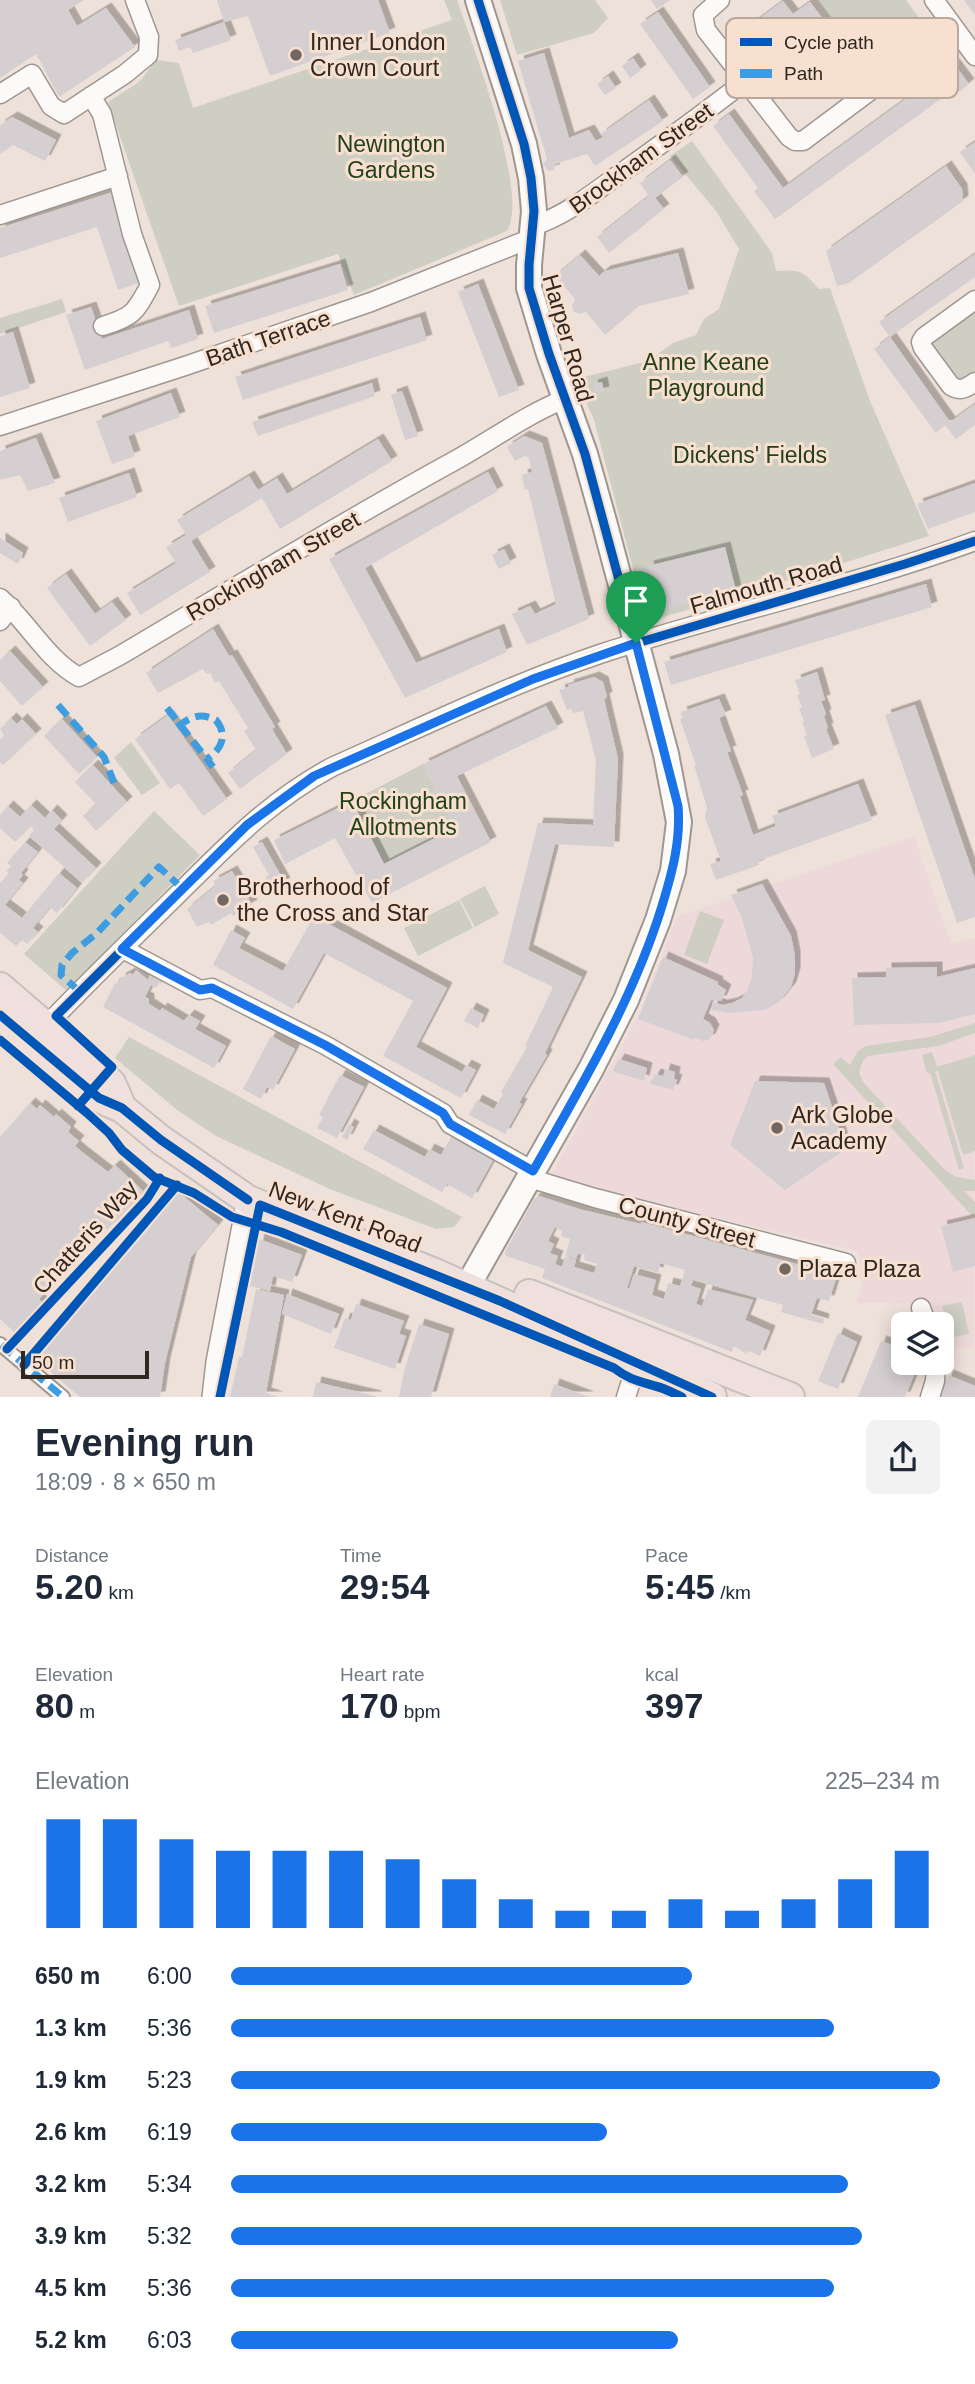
<!DOCTYPE html>
<html lang="en">
<head>
<meta charset="utf-8">
<style>
  body { margin:0; font-family:Helvetica,sans-serif; background:#f2f2f3; color:#1f2937; height:100vh; display:flex; flex-direction:column; font-size:26px; white-space:nowrap }
  * { box-sizing:border-box; margin:0 }
  p { font-size:23px; color:#747a83 }
  .icon { flex:none; width:38px; height:38px; fill:none; stroke:currentColor; stroke-width:2; stroke-linecap:round; stroke-linejoin:round }
  .map { position:relative; height:1397px; overflow:hidden }
  .panel { display:flex; flex-direction:column; background:#fff; flex:1 }
  .panel>* { flex:none }
  .tools { position:absolute; left:891px; top:1312px; display:grid; gap:14px }
  .tools a { display:grid; place-items:center; width:63px; height:63px; border-radius:10px; background:#fff; box-shadow:0 4px 18px #0003; font-size:35px }
  .scale { position:absolute; left:21px; bottom:18px; width:128px; box-sizing:border-box; padding-left:7px; border:4px solid #302721; border-top:0; font-size:19px; line-height:24px; white-space:nowrap; color:#302721; -webkit-text-stroke:5px #f7e0d0; paint-order:stroke }
  .pin { position:absolute; display:grid; place-items:center; width:60px; height:60px; color:#fff; margin:-72px -30px; border-radius:50% 50% 50% 0; rotate:-45deg; box-shadow:0 0 7px #0007 }
  .pin .icon { rotate:45deg }
  .round { display:grid; place-items:center; flex:none; width:74px; height:74px; border-radius:10px; background:#f2f2f3 }
  .headline { display:flex; align-items:center; justify-content:space-between; height:119px; padding:0 35px }
  h1 { font-size:38px; font-weight:600; line-height:52px }
  .metrics { display:grid; grid-template-columns:repeat(3,1fr); gap:10px; height:119px; padding:7px 35px }
  .metrics div { display:grid; align-content:center }
  .metrics b { font-size:35px; font-weight:600 }
  .metrics small { font-size:19px; font-weight:400 }
  .metrics p { font-size:19px }
  .chart { height:196px; padding:14px 35px }
  .chart p { display:flex; justify-content:space-between }
  .chart svg { width:100%; height:126px; margin-top:7px; stroke:#1a73e8; stroke-width:6 }
  ul { padding:0 35px; list-style:none; font-size:23px }
  li { display:grid; grid-template-columns:112px 84px 1fr; align-items:center; height:52px }
  li i { height:18px; border-radius:9px; background:#1a73e8 }
  .map>svg:first-child { display:block }
  .education { fill:#edd9da }
  .green { fill:#cecfc2 }
  .building { fill:#d5cfd1; fill-rule:evenodd; filter:url(#shadow) }
  .lines { fill:none; stroke-linecap:round; stroke-linejoin:round }
  .pedestrian-casing { stroke:#a09690; stroke-width:16 }
  .minor-casing { stroke:#a09690; stroke-width:21 }
  .tertiary-casing { stroke:#a09690; stroke-width:24 }
  .secondary-casing { stroke:#a09690; stroke-width:28 }
  .trunk-casing { stroke:#c7c1bd; stroke-width:32 }
  .pedestrian { stroke:#fcfaf9; stroke-width:12 }
  .minor { stroke:#fcfaf9; stroke-width:18 }
  .tertiary { stroke:#fcfaf9; stroke-width:21 }
  .secondary { stroke:#fcfaf9; stroke-width:24 }
  .trunk { stroke:#efe0de; stroke-width:28 }
  .quiet { stroke:#3e9ce0; stroke-width:7; stroke-dasharray:14 7; stroke-linecap:butt }
  .cycleway-casing { stroke:#f7e0d0; stroke-width:13 }
  .cycleway { stroke:#0057b8; stroke-width:9 }
  .route-casing { stroke:#fff; stroke-width:14 }
  .route { stroke:#1a73e8; stroke-width:9 }
  .poi-dot { fill:#726861; stroke:#f7e0d0; stroke-width:2.5 }
  .labels { text-anchor:middle; stroke-width:6; stroke-linejoin:round; paint-order:stroke }
  .poi-label { font-size:23px; fill:#302721; stroke:#f7e0d0; text-anchor:start }
  .park-label { font-size:23px; fill:#244019; stroke:#f7e0d0 }
  .street-label { font-size:23px; fill:#302721; stroke:#f7e0d0 }
  .key { fill:#f7e0d0; stroke:#bba89c; stroke-width:2 }
  .key-label { font-size:19px; fill:#302721 }
</style>
</head>
<body>
<div class="map">
<svg width="975" height="1397" viewBox="0 0 975 1397">
  <defs>
    <filter id="shadow"><feDropShadow dx="5.5" dy="-5.5" stdDeviation="0" flood-color="#0004"/></filter>
  </defs>
  <rect width="100%" height="100%" fill="#eee1d9"/>
  <path class="education" d="M914 836 951 944 975 938 974 1355 973 1347 942 1348V1325H934L929 1303H857L862 1282 858 1251 609 1193 552 1174 637 1018 677 917Z"/>
  <path class="green" d="M444 0H457C472 43 530 194 507 231L354 295 338 254 179 306 108 102 139 82 156 60 179 63 193 108 452 20Z
    M500 0H595L608 18 594 33 517 55Z
    M818 0H906L928 30 871 72Z
    M692 141 772 253 776 271C801 269 803 271 819 289L830 288 870 401 929 536 812 573 647 622 594 420 576 379 648 361 673 343 696 335 704 319 719 309 739 249 716 211 670 156Z
    M62 299 66 312 0 334V318Z
    M975 308V372L959 383 928 347 929 340Z
    M131 742 160 783 142 795 114 758Z
    M423 764 455 828 384 864 352 801Z
    M154 811 200 855 67 991 24 954Z
    M485 886 499 914 475 927 460 899Z
    M459 900 473 928 418 956 404 928Z
    M700 911 724 920 707 964 684 955Z
    M975 1023V1033L938 1046 868 1056 863 1061 859 1072 863 1082 944 1169 956 1177 975 1180V1191H964L975 1202V1213L972 1216 833 1064 841 1057 850 1065 858 1051 866 1046 930 1037Z
    M129 1037 462 1217 454 1227 436 1229 332 1190 216 1136 177 1110 115 1058Z
    M932 1052 937 1067 975 1055V1151L963 1155 938 1071H935L964 1168 959 1170 930 1073H927L922 1055Z
    M962 1302 969 1334 949 1338 942 1306Z"/>
  <path class="building" d="M0 0H84L68 10 77 26 106 8 135 47 59 97 36 54 0 78Z
    M217 0H378L390 33 270 76 248 16 224 22Z
    M651 0H670L657 9Z
    M964 0H975V15L969 7Z
    M783 1 793 14 810 2 841 43 823 57 832 69 791 99 741 32Z
    M658 12 710 87 693 99 640 24Z
    M224 22 231 40 193 53 190 47 179 51 175 40Z
    M544 53 569 138 589 130 596 141 603 137 601 134 649 100 663 121 595 166 587 154 555 164 554 170 548 171 543 164 547 159 518 61Z
    M633 58 641 70 630 78 622 66Z
    M954 64 969 84 959 92 956 88 775 219 754 191 758 188 713 126 729 114 783 188Z
    M608 76 616 88 605 95 597 84Z
    M12 117 56 140 45 161 13 145 0 154V125Z
    M975 142V174L960 152Z
    M670 160 683 177 655 198 664 209 609 253 597 237 649 196 640 183Z
    M946 166 962 189 963 201 849 283 837 286 826 251Z
    M113 192 142 282 118 290 97 227 0 258V228Z
    M678 253 689 294 639 306 605 335 586 312 581 314 574 312 572 306 575 299 555 276 580 255 599 276 605 271Z
    M975 254V277L890 337 879 322Z
    M340 264 348 290 214 333 205 306Z
    M478 284 519 390 499 397 458 292Z
    M91 307 102 339 189 310 198 339 171 348 168 341 85 370 66 315Z
    M420 317 427 340 243 400 235 377Z
    M13 332 30 388 0 397V336Z
    M890 337 950 422 975 404V425L956 439 945 425 936 433 874 349Z
    M602 382 604 392 595 394 592 385Z
    M372 383 375 396 258 436 252 422Z
    M402 391 418 436 405 440 391 395Z
    M171 393 180 417 128 436 135 456 112 464 96 421Z
    M524 436 542 443 589 619 527 645 512 614 530 606 535 614 556 604 528 489 525 490 522 475 532 472 529 458 525 456 515 461 507 447Z
    M36 438 55 483 28 491 20 475 0 480V451Z
    M378 439 392 461 280 529 262 498 191 541 210 572 140 615 127 593 176 563 166 547 186 535 177 520 249 476 258 490 277 478 287 494Z
    M488 472 498 491 365 568 416 663 499 629 507 652 405 698 329 559Z
    M129 473 137 497 68 522 59 498Z
    M975 483V512L928 529 917 504Z
    M0 538 23 553 18 564 0 553Z
    M725 547 736 591 659 611 648 566Z
    M504 549 511 563 499 569 492 555Z
    M66 574 95 614 112 602 126 620 90 646 47 588Z
    M926 584 932 607 671 685 664 662Z
    M213 629 229 656 232 655 275 727 272 729 287 754 240 789 228 773 256 750 244 731 248 728 219 681 215 683 210 673 206 674 203 669 158 693 146 673Z
    M10 651 43 687 22 706 0 681V660Z
    M817 672 825 700 821 701 826 714 824 716 828 728 826 729 834 749 812 758 804 736 807 735 802 722 804 721 799 708 802 707 797 695 800 694 795 680Z
    M594 677 603 682 607 697 604 699 618 759 614 847 555 844 528 950 582 977 545 1053 547 1055 519 1103 522 1104 505 1134 469 1115 477 1100 494 1109 503 1094 501 1092 527 1047 525 1046 553 987 503 963 538 823 593 825 596 760 583 711 573 713 571 709 567 710 559 690 569 687 568 685Z
    M719 699 726 715 719 718 731 751 727 752 743 795 740 796 753 835 776 826 772 816 858 784 872 820 758 861 759 865 716 880 710 864 721 861 705 817 707 808 694 765H696L680 719 683 718 681 712Z
    M915 705 975 879V917L957 923 885 715Z
    M546 706 558 728 457 776 491 842 372 903 335 838 285 864 274 840 352 801 384 864 455 828 423 764Z
    M168 715 227 799 203 816 179 783 170 789 135 739Z
    M11 718 17 724 22 719 36 734 3 765 0 762V740L4 736 0 729Z
    M62 719 97 757 79 774 44 736Z
    M93 765 127 802 96 831 83 816 96 804 75 782Z
    M31 805 45 818 52 810 62 820 54 829 96 868 82 883 29 836 34 830 30 826 15 842 0 828V815L8 806 20 817Z
    M25 842 38 852 21 873 23 875 19 880 23 883 5 905 22 918 59 873 77 888 57 913 50 907 33 928 38 932 27 944 22 940 16 946 0 933V883L9 873 6 871 11 866 7 863Z
    M262 842 285 883 261 896 256 887 268 880 266 876 269 875 253 847Z
    M232 871 252 905 233 916 231 913 211 925 209 922 197 927 187 909 216 886 213 881Z
    M762 884 791 936 795 956V973L791 987 779 1002 765 1010 731 1013 712 1010V1002L722 1005 732 1003 742 998 748 989 752 976 753 958 742 918 731 895Z
    M314 916 447 988 416 1047 462 1072 466 1065 476 1070 461 1098 383 1056 413 1001 324 953 293 1009 213 965 231 930 245 938 239 948 283 971Z
    M663 957 718 982 717 984 726 990 721 1001 711 1000 703 1019 710 1023 714 1030 710 1039 703 1041 695 1038 694 1040 638 1019Z
    M937 967V977L975 968V1014L939 1023 854 1025 852 978 886 977V968Z
    M136 970 148 980 150 975 161 980 156 988 151 985 145 997 149 999V1004L160 1011 162 1008 184 1021 189 1015 200 1021 195 1029 226 1046 214 1068 103 1007 115 983 118 984 121 978 130 973 133 975Z
    M471 1008 484 1015 478 1028 464 1021Z
    M271 1036 295 1049 273 1090 267 1087 261 1099 243 1089Z
    M619 1059 647 1068 644 1081 615 1072 613 1070Z
    M665 1069 675 1072 674 1079 677 1080 673 1090 650 1084 655 1074 663 1076Z
    M340 1075 364 1087 337 1138 317 1128 323 1117 319 1115Z
    M755 1081 824 1083 846 1149 785 1190 730 1145Z
    M30 1103 37 1109 40 1105 54 1117 56 1114 71 1127 68 1132 79 1141 75 1146 82 1152 108 1172 115 1165 143 1191 107 1230 104 1226 39 1299 42 1302 14 1332 0 1319V1137Z
    M349 1124 354 1127 347 1140 342 1137Z
    M374 1130 425 1157 429 1149 441 1155 451 1137 493 1160 472 1198 447 1184 442 1192 363 1149Z
    M176 1190 218 1225 191 1257 165 1363 160 1397H80L36 1359Z
    M539 1196 579 1209 641 1224V1222L837 1275 829 1301 817 1298 811 1315 824 1319 823 1324 781 1312 783 1305 693 1280 691 1286 701 1289 696 1304 702 1306 708 1289 753 1300 745 1320 770 1331 760 1356 749 1351 745 1353 734 1346 732 1352 542 1278 545 1269 506 1256 505 1252 534 1199ZM555 1227 562 1231 561 1236 570 1239 565 1256 576 1259 578 1253 585 1255 584 1260 597 1264 594 1273 574 1267 576 1260 565 1257 562 1267 555 1264 558 1256 550 1253 554 1244 548 1241ZM660 1263 685 1270 680 1286 668 1283 664 1299 652 1295 656 1280 634 1274 629 1289 627 1288 634 1266 658 1273Z
    M975 1218V1266L953 1272 941 1226Z
    M259 1239 302 1255 292 1282 273 1276 270 1291 250 1286Z
    M256 1289 284 1295 266 1393 278 1397H230L239 1357H242Z
    M287 1294 339 1314 331 1334 282 1314Z
    M356 1304 404 1321 399 1334 406 1336 395 1369 334 1348 345 1318 351 1320Z
    M419 1324 449 1334 431 1397H399L405 1368Z
    M838 1333 857 1342 838 1389 818 1381Z
    M881 1341 903 1349V1363H919L905 1397H858Z
    M948 1375 975 1386V1397H940Z
    M316 1382 376 1396V1397H313Z
    M554 1384 589 1397H550Z"/>
  <g class="lines">
    <g class="pedestrian-casing">
      <path id="pedestrian" d="M0 1344 63 1397"/>
    </g>
    <g class="minor-casing">
      <path id="minor" d="M720 0 703 15 706 30 789 137 795 141H803L954 28
        M934 0 975 56
        M0 94 32 74 51 106 64 114 125 74 148 55 149 37 135 0
        M91 96 102 114 132 234 150 285C135 313 133 317 103 326
        M0 215 118 176
        M533 226C567 215 593 193 621 173 663 143 704 113 744 82
        M975 300 924 337 921 342 923 348 951 386C961 392 966 388 975 382
        M0 426 185 366 371 302 532 238
        M0 598C28 622 46 659 79 677L119 656C230 590 341 523 454 461 492 440 525 415 565 399
        M0 621 11 607
        M123 949 200 990 212 988 325 1045 443 1113 450 1124 533 1171
        M45 1027C87 983 130 941 173 899 225 848 267 802 332 767 420 728 508 685 600 654 724 613 853 586 975 541
        M529 1178 595 1198 846 1263
        M921 1308 927 1325
        M626 1397 637 1363
        M930 1397 935 1381 936 1363"/>
    </g>
    <g class="tertiary-casing">
      <path id="tertiary" d="M213 1397 217 1362 248 1200"/>
    </g>
    <g class="secondary-casing">
      <path id="secondary" d="M475 1273 591 1069 626 1000 658 920 673 871 679 822 666 754 605 525 585 454 549 354 529 288V265L534 211 531 178 524 144 478 0"/>
    </g>
    <g class="trunk-casing">
      <path id="trunk" d="M0 987 111 1083 122 1108
        M0 1015 99 1098 122 1108 161 1140 248 1200 435 1273 712 1397
        M529 1294 790 1397"/>
    </g>
    <use href="#pedestrian" class="pedestrian"/>
    <use href="#minor" class="minor"/>
    <use href="#tertiary" class="tertiary"/>
    <use href="#secondary" class="secondary"/>
    <use href="#trunk" class="trunk"/>
    <path class="quiet" d="M58 705 104 757 114 783
      M167 708 213 767
      M177 727C191 717 199 712 216 720 228 735 222 749 207 759
      M79 991 61 975 62 965 72 953 96 934 159 867 183 889
      M1 1345 63 1397"/>
    <g class="cycleway-casing">
      <path id="cycleway" d="M478 0 524 144 531 178 534 211 529 265V288L549 354 585 454 636 643
        M0 1015 99 1098 122 1108 161 1140 248 1200
        M0 1040 87 1113 109 1133 122 1150 154 1177 194 1193 232 1217 281 1232 614 1368C628 1379 639 1381 655 1386 664 1388 673 1393 682 1397
        M78 1106 112 1067 56 1016 247 825 315 776 332 767 533 679 600 654 905 564 975 541
        M7 1349 147 1199 160 1178
        M24 1365 177 1185
        M220 1397 260 1205 500 1301 712 1397"/>
    </g>
    <use href="#cycleway" class="cycleway"/>
  </g>
  <g class="lines">
    <g class="route-casing">
      <path id="route" d="M636 643 678 806C681 841 672 873 662 906 633 1000 582 1085 533 1171L450 1124 443 1113 325 1045 212 988 200 990 122 949 247 825 314 776 533 679Z"/>
    </g>
    <use href="#route" class="route"/>
  </g>
  <g class="poi-dot">
    <circle cx="296" cy="55" r="7"/>
    <circle cx="223" cy="900" r="7"/>
    <circle cx="777" cy="1128" r="7"/>
    <circle cx="785" cy="1269" r="7"/>
  </g>
  <g class="labels">
    <g class="poi-label">
      <text x="310" y="50">Inner London<tspan x="310" dy="26">Crown Court</tspan></text>
      <text x="237" y="895">Brotherhood of<tspan x="237" dy="26">the Cross and Star</tspan></text>
      <text x="791" y="1123">Ark Globe<tspan x="791" dy="26">Academy</tspan></text>
      <text x="799" y="1277">Plaza Plaza</text>
    </g>
    <g class="park-label">
      <text x="391" y="152">Newington<tspan x="391" dy="26">Gardens</tspan></text>
      <text x="706" y="370">Anne Keane<tspan x="706" dy="26">Playground</tspan></text>
      <text x="750" y="463">Dickens' Fields</text>
      <text x="403" y="809">Rockingham<tspan x="403" dy="26">Allotments</tspan></text>
    </g>
    <g class="street-label">
      <text transform="translate(641 158) rotate(-36)" y="8">Brockham Street</text>
      <text transform="translate(268 338) rotate(-19)" y="8">Bath Terrace</text>
      <text transform="translate(568 338) rotate(74)" y="8">Harper Road</text>
      <text transform="translate(273 566) rotate(-30)" y="8">Rockingham Street</text>
      <text transform="translate(766 585) rotate(-16)" y="8">Falmouth Road</text>
      <text transform="translate(345 1217) rotate(21)" y="8">New Kent Road</text>
      <text transform="translate(687 1222) rotate(15)" y="8">County Street</text>
      <text transform="translate(85 1237) rotate(-48)" y="8">Chatteris Way</text>
    </g>
  </g>
  <rect x="726" y="18" width="232" height="80" rx="10" class="key"/>
  <rect x="740" y="38" width="32" height="8" fill="#0057b8"/>
  <rect x="740" y="69" width="32" height="9" fill="#3e9ce0"/>
  <g class="key-label">
    <text x="784" y="49">Cycle path</text>
    <text x="784" y="80">Path</text>
  </g>
</svg>
<div class="tools">
<a><svg class="icon" aria-label="layers" viewBox="0 0 24 24"><path d="M12 4l9 5-9 5-9-5zM3 14l9 5 9-5"/></svg></a>
</div>
<div class="scale">50 m</div>
<div class="pin" style="left:636px;top:643px;background:#1e9e55"><svg class="icon" aria-label="arrive" viewBox="0 0 24 24"><path d="M6 21V4h12l-3 4 3 4H6"/></svg></div>
</div>
<section class="panel">
<div class="headline"><div><h1>Evening run</h1><p>18:09 · 8 × 650 m</p></div><a class="round"><svg class="icon" aria-label="share" viewBox="0 0 24 24"><path d="M12 15V3M7 8l5-5 5 5M5 13v7h14v-7"/></svg></a></div>
<div class="metrics">
<div><p>Distance</p><b>5.20<small> km</small></b></div>
<div><p>Time</p><b>29:54</b></div>
<div><p>Pace</p><b>5:45<small> /km</small></b></div>
</div>
<div class="metrics">
<div><p>Elevation</p><b>80<small> m</small></b></div>
<div><p>Heart rate</p><b>170<small> bpm</small></b></div>
<div><p>kcal</p><b>397</b></div>
</div>
<div class="chart"><p><span>Elevation</span>225–234 m</p>
<svg viewBox="0 0 160 44" preserveAspectRatio="none"><path d="M5 44V6M15 44V6M25 44V13M35 44V17M45 44V17M55 44V17M65 44V20M75 44V27M85 44V34M95 44V38M105 44V38M115 44V34M125 44V38M135 44V34M145 44V27M155 44V17"/></svg>
</div>
<ul>
<li><b>650 m</b>6:00<i style="width:65%"></i></li>
<li><b>1.3 km</b>5:36<i style="width:85%"></i></li>
<li><b>1.9 km</b>5:23<i style="width:100%"></i></li>
<li><b>2.6 km</b>6:19<i style="width:53%"></i></li>
<li><b>3.2 km</b>5:34<i style="width:87%"></i></li>
<li><b>3.9 km</b>5:32<i style="width:89%"></i></li>
<li><b>4.5 km</b>5:36<i style="width:85%"></i></li>
<li><b>5.2 km</b>6:03<i style="width:63%"></i></li>
</ul>
</section>
</body>
</html>
